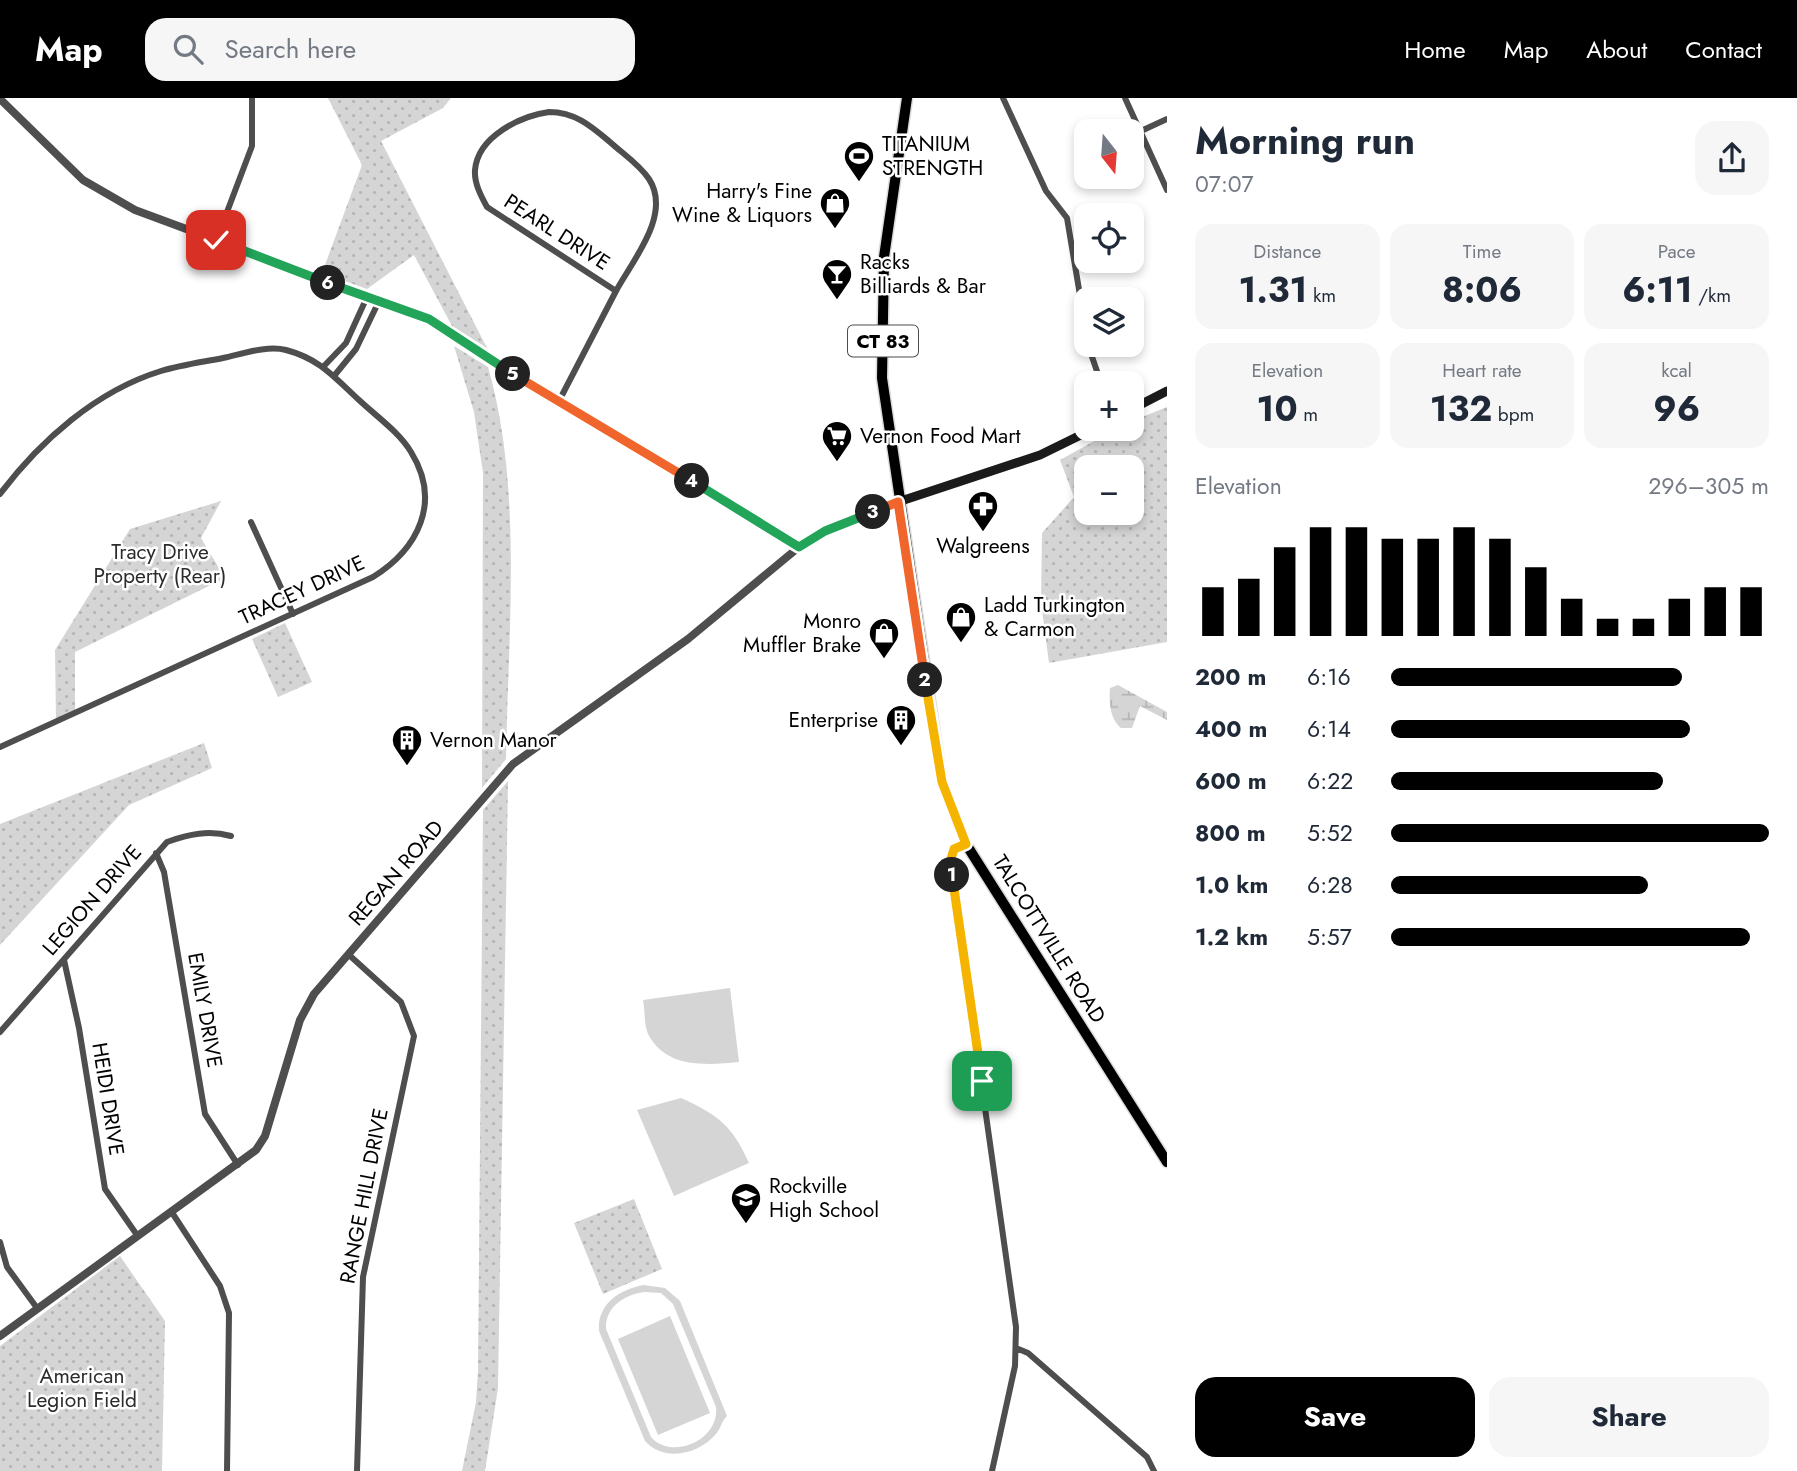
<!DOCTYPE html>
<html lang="en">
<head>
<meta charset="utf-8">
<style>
  body { margin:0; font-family:Jost,sans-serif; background:#f6f6f7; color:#1f2937; height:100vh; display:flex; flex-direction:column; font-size:26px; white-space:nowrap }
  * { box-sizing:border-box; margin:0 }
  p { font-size:23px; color:#747a83 }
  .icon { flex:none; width:38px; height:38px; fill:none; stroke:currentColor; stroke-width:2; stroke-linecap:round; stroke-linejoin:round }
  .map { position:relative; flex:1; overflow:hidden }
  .sheet { display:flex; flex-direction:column; background:#fff; width:630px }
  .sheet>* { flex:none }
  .needle { width:46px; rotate:163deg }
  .buttons { position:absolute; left:1074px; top:21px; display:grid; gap:14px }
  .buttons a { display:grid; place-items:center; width:70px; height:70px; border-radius:14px; background:#fff; box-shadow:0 4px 10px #0003; font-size:35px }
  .pin { position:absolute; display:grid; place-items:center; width:60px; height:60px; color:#fff; margin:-30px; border-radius:14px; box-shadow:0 4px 10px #0006 }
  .km { position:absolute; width:35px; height:35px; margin:-18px; border-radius:50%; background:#222; color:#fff; font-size:19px; line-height:35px; text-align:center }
  .round { display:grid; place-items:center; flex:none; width:74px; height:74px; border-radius:21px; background:#f6f6f7 }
  .overview { display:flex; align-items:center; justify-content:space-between; height:119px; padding:0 28px }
  h1 { font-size:38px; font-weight:700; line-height:52px }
  .stats { display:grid; grid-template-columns:repeat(3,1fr); gap:10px; height:119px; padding:7px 28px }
  .stats div { display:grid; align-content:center; border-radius:18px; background:#f6f6f7; text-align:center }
  .stats b { font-size:35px; font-weight:700 }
  .stats small { font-size:19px; font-weight:400 }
  .stats p { font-size:19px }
  .chart { height:196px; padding:14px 28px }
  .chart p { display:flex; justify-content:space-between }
  .chart svg { width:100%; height:126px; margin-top:7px; stroke:#000; stroke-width:6 }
  .action { display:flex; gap:14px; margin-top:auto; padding:14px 28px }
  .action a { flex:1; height:80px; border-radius:21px; background:#000; color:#fff; font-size:28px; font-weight:700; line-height:80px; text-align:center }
  .action a+a { background:#f6f6f7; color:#1f2937 }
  ul { padding:0 28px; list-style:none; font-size:23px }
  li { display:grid; grid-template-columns:112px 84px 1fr; align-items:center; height:52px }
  li i { height:18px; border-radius:9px; background:#000 }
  header { display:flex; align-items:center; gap:42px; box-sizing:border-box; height:98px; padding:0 35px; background:#000; color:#fff }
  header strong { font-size:33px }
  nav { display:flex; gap:38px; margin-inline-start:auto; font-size:24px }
  .search { width:490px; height:63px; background:#f6f6f7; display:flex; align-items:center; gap:18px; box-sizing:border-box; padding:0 24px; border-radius:21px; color:#747a83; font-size:26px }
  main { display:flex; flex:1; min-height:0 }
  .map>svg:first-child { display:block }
  .grass { fill:#d5d5d5; fill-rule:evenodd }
  .wetland { fill:url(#wetland-marsh) }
  .park { fill:url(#park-dots); fill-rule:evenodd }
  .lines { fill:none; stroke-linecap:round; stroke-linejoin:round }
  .primary-casing { stroke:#dbdbdb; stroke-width:13 }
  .minor { stroke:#4e4e4e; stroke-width:6 }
  .tertiary { stroke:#4e4e4e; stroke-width:8 }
  .secondary { stroke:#1b1b1b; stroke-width:9 }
  .primary { stroke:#000; stroke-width:10 }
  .split-1-casing { stroke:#fff; stroke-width:14 }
  .split-2-casing { stroke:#fff; stroke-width:14 }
  .split-3-casing { stroke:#fff; stroke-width:14 }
  .split-4-casing { stroke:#fff; stroke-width:14 }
  .split-5-casing { stroke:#fff; stroke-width:14 }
  .split-6-casing { stroke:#fff; stroke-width:14 }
  .split-7-casing { stroke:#fff; stroke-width:14 }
  .split-1 { stroke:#f5b400; stroke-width:9 }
  .split-2 { stroke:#f5b400; stroke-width:9 }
  .split-3 { stroke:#f0652b; stroke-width:9 }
  .split-4 { stroke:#22a559; stroke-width:9 }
  .split-5 { stroke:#f0652b; stroke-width:9 }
  .split-6 { stroke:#22a559; stroke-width:9 }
  .split-7 { stroke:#22a559; stroke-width:9 }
  .labels { text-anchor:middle; stroke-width:5; stroke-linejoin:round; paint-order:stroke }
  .shield { fill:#fff; stroke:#4c4c4c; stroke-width:2 }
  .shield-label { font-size:19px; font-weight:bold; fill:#000 }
  .poi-label { font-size:21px; fill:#000; stroke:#fff; text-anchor:start }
  .street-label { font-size:21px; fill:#000; stroke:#fff }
  .park-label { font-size:21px; fill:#2c2c2c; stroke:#fff }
</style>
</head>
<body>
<header>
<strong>Map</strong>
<div class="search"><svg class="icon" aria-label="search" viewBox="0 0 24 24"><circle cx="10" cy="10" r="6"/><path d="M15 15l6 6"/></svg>Search here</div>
<nav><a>Home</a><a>Map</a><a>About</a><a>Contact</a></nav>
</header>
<main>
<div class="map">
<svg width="1167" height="1373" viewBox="0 0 1167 1373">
  <defs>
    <pattern id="wetland-marsh" width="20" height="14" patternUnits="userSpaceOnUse" patternTransform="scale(1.75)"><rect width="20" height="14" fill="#d5d5d5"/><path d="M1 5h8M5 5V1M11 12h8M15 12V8" fill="none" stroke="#b5b5b5"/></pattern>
    <pattern id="park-dots" width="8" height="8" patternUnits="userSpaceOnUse" patternTransform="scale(1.75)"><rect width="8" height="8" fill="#d5d5d5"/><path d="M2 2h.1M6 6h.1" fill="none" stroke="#b5b5b5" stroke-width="1.8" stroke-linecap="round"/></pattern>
  </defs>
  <rect width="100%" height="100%" fill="#fff"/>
  <path class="grass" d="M730 890 739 964C707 967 666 971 648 936 644 927 645 912 643 902Z
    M681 1000C718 1017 732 1027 749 1065L674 1098 637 1012Z
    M643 1187 665 1190 680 1203 727 1318C722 1322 721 1330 716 1336 698 1357 664 1364 645 1343L599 1233C597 1206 619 1192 643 1187ZM644 1194 661 1195 673 1206 716 1309C720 1342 672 1363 651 1339L606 1231C605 1209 624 1197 644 1194Z
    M670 1218 710 1315 658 1337 618 1241Z"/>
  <path class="wetland" d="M1118 587 1167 614V622L1140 608 1132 630H1121C1110 621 1109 605 1110 590Z"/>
  <path class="park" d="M328 0H451L443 10 381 43 487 250 452 228 414 157 367 191 322 175 362 67Z
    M454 248 488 269C523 390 508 535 506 661L482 690 483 375 474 314Z
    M1167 309V544L1049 565 1041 504 1042 435 1074 399 1060 362 1116 331H1132V323ZM1087 369H1132V415H1087Z
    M221 403 201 440 225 480 75 554V614L56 622 55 552 130 431Z
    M285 525 312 584 278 599 252 541Z
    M204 645 212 670 129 707 0 847V726Z
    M508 683 498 1290 485 1373H462L476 1304 478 1272 483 712Z
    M634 1101 662 1171 603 1196 574 1125Z
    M120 1158 165 1223 162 1373H0V1248Z"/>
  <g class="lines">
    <g class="primary-casing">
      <path id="primary" d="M907 0 884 159 882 280 942 684 966 746 1167 1064"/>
    </g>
    <path class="minor" d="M1003 0 1046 93 1067 120 1087 239
      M1125 0 1167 92
      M549 14C575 14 591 28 610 44 623 56 639 66 649 81 672 116 633 162 616 193L487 109C481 98 474 85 475 72 478 38 521 18 549 14Z
      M1141 33 1167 21
      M216 143 252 48V0
      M1088 247 1101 285
      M324 268 346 245 367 199
      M334 278 356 251 379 203
      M559 303 616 193
      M0 396C40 343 96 293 161 273 181 267 203 264 223 260 242 256 267 247 286 252 320 261 334 279 359 302 376 318 399 334 411 354 442 404 418 451 373 479L0 649
      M251 424 293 516
      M966 746 954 751 950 763 1016 1229 1015 1268 992 1373
      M156 755 164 774 205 1016 238 1067
      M348 856 401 904 414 938 363 1179 357 1373
      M64 862 79 930 105 1091 137 1137
      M0 934 167 744C189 736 209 732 231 738
      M171 1113 220 1188 229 1215 227 1373
      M0 1144 7 1169 37 1210
      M1016 1250 1028 1255 1147 1359 1154 1373"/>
    <path class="tertiary" d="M0 1 83 82 135 112 429 221 496 266 799 449
      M0 1238 256 1052 265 1038 300 922 314 896 513 666 688 541 799 449 825 433 898 404"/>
    <path class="secondary" d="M1132 311 1167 293
      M898 404 1040 357 1093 331"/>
    <use href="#primary" class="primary"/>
  </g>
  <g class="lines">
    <g class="split-1-casing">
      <path id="split-1" d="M952 777 982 983"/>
    </g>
    <g class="split-2-casing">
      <path id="split-2" d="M925 582 942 684 966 746 954 751 950 764 952 777"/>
    </g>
    <g class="split-3-casing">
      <path id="split-3" d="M873 414 898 404 925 582"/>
    </g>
    <g class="split-4-casing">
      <path id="split-4" d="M692 383 799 449 825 433 873 414"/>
    </g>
    <g class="split-5-casing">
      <path id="split-5" d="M513 276 692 383"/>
    </g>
    <g class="split-6-casing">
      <path id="split-6" d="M328 185 429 221 513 276"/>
    </g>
    <g class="split-7-casing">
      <path id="split-7" d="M216 142 328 185"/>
    </g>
    <use href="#split-1" class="split-1"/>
    <use href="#split-2" class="split-2"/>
    <use href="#split-3" class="split-3"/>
    <use href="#split-4" class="split-4"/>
    <use href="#split-5" class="split-5"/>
    <use href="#split-6" class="split-6"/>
    <use href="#split-7" class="split-7"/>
  </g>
  <defs>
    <g id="stadium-pin" transform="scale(1.575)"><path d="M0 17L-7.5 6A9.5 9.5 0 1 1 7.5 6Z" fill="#000" stroke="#fff"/><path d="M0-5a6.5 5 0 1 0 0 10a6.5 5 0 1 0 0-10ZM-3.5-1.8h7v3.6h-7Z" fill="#fff"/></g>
    <g id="shop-pin" transform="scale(1.575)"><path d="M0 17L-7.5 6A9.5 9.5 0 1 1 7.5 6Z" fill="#000" stroke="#fff"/><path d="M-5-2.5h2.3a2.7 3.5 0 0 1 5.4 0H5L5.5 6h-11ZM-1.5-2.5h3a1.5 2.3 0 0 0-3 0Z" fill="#fff"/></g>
    <g id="bar-pin" transform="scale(1.575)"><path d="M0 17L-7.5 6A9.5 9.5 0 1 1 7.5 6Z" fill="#000" stroke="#fff"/><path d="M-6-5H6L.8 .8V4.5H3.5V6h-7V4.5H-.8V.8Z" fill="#fff"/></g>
    <g id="supermarket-pin" transform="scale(1.575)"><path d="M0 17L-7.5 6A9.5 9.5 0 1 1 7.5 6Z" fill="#000" stroke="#fff"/><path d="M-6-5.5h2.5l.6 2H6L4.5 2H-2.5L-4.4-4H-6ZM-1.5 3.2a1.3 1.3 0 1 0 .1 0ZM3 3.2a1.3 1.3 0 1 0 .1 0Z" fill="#fff"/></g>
    <g id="pharmacy-pin" transform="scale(1.575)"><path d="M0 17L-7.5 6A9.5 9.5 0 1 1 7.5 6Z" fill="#000" stroke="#fff"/><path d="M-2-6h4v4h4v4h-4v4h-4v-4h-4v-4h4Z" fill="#fff"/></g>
    <g id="building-pin" transform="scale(1.575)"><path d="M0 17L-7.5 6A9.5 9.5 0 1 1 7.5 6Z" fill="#000" stroke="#fff"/><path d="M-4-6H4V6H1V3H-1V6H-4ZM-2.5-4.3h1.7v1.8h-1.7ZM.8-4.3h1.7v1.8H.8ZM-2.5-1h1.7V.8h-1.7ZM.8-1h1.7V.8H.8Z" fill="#fff"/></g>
    <g id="school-pin" transform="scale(1.575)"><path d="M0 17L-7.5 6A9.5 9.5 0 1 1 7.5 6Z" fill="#000" stroke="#fff"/><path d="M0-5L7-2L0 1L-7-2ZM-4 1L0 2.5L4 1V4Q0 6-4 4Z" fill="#fff"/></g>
  </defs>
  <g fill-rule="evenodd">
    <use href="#stadium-pin" x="859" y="58"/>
    <use href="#shop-pin" x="835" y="105"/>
    <use href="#bar-pin" x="837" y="176"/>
    <use href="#supermarket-pin" x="837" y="338"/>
    <use href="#pharmacy-pin" x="983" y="408"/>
    <use href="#shop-pin" x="961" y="519"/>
    <use href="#shop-pin" x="884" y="535"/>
    <use href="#building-pin" x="901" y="622"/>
    <use href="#building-pin" x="407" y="642"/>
    <use href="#school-pin" x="746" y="1100"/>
  </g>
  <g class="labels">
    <rect class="shield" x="848" y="227.5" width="70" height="31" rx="5"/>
    <g class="shield-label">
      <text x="883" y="250">CT 83</text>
    </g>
    <g class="poi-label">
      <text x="882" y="53">TITANIUM<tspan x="882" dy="24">STRENGTH</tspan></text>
      <text x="812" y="100" text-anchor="end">Harry's Fine<tspan x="812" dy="24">Wine &amp; Liquors</tspan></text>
      <text x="860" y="171">Racks<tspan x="860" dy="24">Billiards &amp; Bar</tspan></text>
      <text x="860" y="345">Vernon Food Mart</text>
      <text x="983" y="455" text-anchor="middle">Walgreens</text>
      <text x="984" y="514">Ladd Turkington<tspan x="984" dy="24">&amp; Carmon</tspan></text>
      <text x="861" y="530" text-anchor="end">Monro<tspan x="861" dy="24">Muffler Brake</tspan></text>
      <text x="878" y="629" text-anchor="end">Enterprise</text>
      <text x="430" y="649">Vernon Manor</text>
      <text x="769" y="1095">Rockville<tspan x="769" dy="24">High School</tspan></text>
    </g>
    <g class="street-label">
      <text transform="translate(557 134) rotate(33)" y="7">PEARL DRIVE</text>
      <text transform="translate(302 492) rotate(-25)" y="7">TRACEY DRIVE</text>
      <text transform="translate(396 775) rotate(-49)" y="7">REGAN ROAD</text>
      <text transform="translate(92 802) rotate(-49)" y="7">LEGION DRIVE</text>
      <text transform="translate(1049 841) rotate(58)" y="7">TALCOTTVILLE ROAD</text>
      <text transform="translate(205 912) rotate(80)" y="7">EMILY DRIVE</text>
      <text transform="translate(108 1001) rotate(81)" y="7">HEIDI DRIVE</text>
      <text transform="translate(364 1098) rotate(-79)" y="7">RANGE HILL DRIVE</text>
    </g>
    <g class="park-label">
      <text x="160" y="461">Tracy Drive<tspan x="160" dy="24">Property (Rear)</tspan></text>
      <text x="82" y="1285">American<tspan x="82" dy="24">Legion Field</tspan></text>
    </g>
  </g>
</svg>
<div class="buttons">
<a><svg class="needle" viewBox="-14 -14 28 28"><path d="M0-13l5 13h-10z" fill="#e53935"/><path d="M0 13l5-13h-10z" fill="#747a83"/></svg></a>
<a><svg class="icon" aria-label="locate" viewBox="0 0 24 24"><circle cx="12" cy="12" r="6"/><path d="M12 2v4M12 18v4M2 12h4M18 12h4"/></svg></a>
<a><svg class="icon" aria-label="layers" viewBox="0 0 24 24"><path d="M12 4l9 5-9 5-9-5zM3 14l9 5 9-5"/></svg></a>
<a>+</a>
<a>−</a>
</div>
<div class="pin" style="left:982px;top:983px;background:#1e9e55"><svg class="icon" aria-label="arrive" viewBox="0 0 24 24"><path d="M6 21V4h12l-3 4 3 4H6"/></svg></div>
<div class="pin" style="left:216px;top:142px;background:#d93025"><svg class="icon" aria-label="check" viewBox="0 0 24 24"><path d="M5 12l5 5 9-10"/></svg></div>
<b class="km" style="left:952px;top:777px">1</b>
<b class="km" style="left:925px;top:582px">2</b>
<b class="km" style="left:873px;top:414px">3</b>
<b class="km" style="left:692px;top:383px">4</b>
<b class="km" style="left:513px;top:276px">5</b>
<b class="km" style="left:328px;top:185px">6</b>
</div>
<section class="sheet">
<div class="overview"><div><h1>Morning run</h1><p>07:07</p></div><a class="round"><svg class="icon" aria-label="share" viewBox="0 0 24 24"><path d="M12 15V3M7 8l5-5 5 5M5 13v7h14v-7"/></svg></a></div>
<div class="stats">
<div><p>Distance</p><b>1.31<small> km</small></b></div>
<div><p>Time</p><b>8:06</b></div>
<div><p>Pace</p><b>6:11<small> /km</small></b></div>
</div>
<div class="stats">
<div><p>Elevation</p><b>10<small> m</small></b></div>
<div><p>Heart rate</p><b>132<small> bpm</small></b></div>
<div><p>kcal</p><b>96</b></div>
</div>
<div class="chart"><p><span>Elevation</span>296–305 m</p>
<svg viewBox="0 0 160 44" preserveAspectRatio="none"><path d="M5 44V27M15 44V24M25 44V13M35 44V6M45 44V6M55 44V10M65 44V10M75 44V6M85 44V10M95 44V20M105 44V31M115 44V38M125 44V38M135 44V31M145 44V27M155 44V27"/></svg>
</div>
<ul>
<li><b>200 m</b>6:16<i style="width:77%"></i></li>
<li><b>400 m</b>6:14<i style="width:79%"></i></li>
<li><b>600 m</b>6:22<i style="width:72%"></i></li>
<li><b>800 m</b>5:52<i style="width:100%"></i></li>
<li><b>1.0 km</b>6:28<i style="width:68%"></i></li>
<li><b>1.2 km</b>5:57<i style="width:95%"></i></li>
</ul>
<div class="action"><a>Save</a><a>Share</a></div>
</section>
</main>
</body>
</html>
